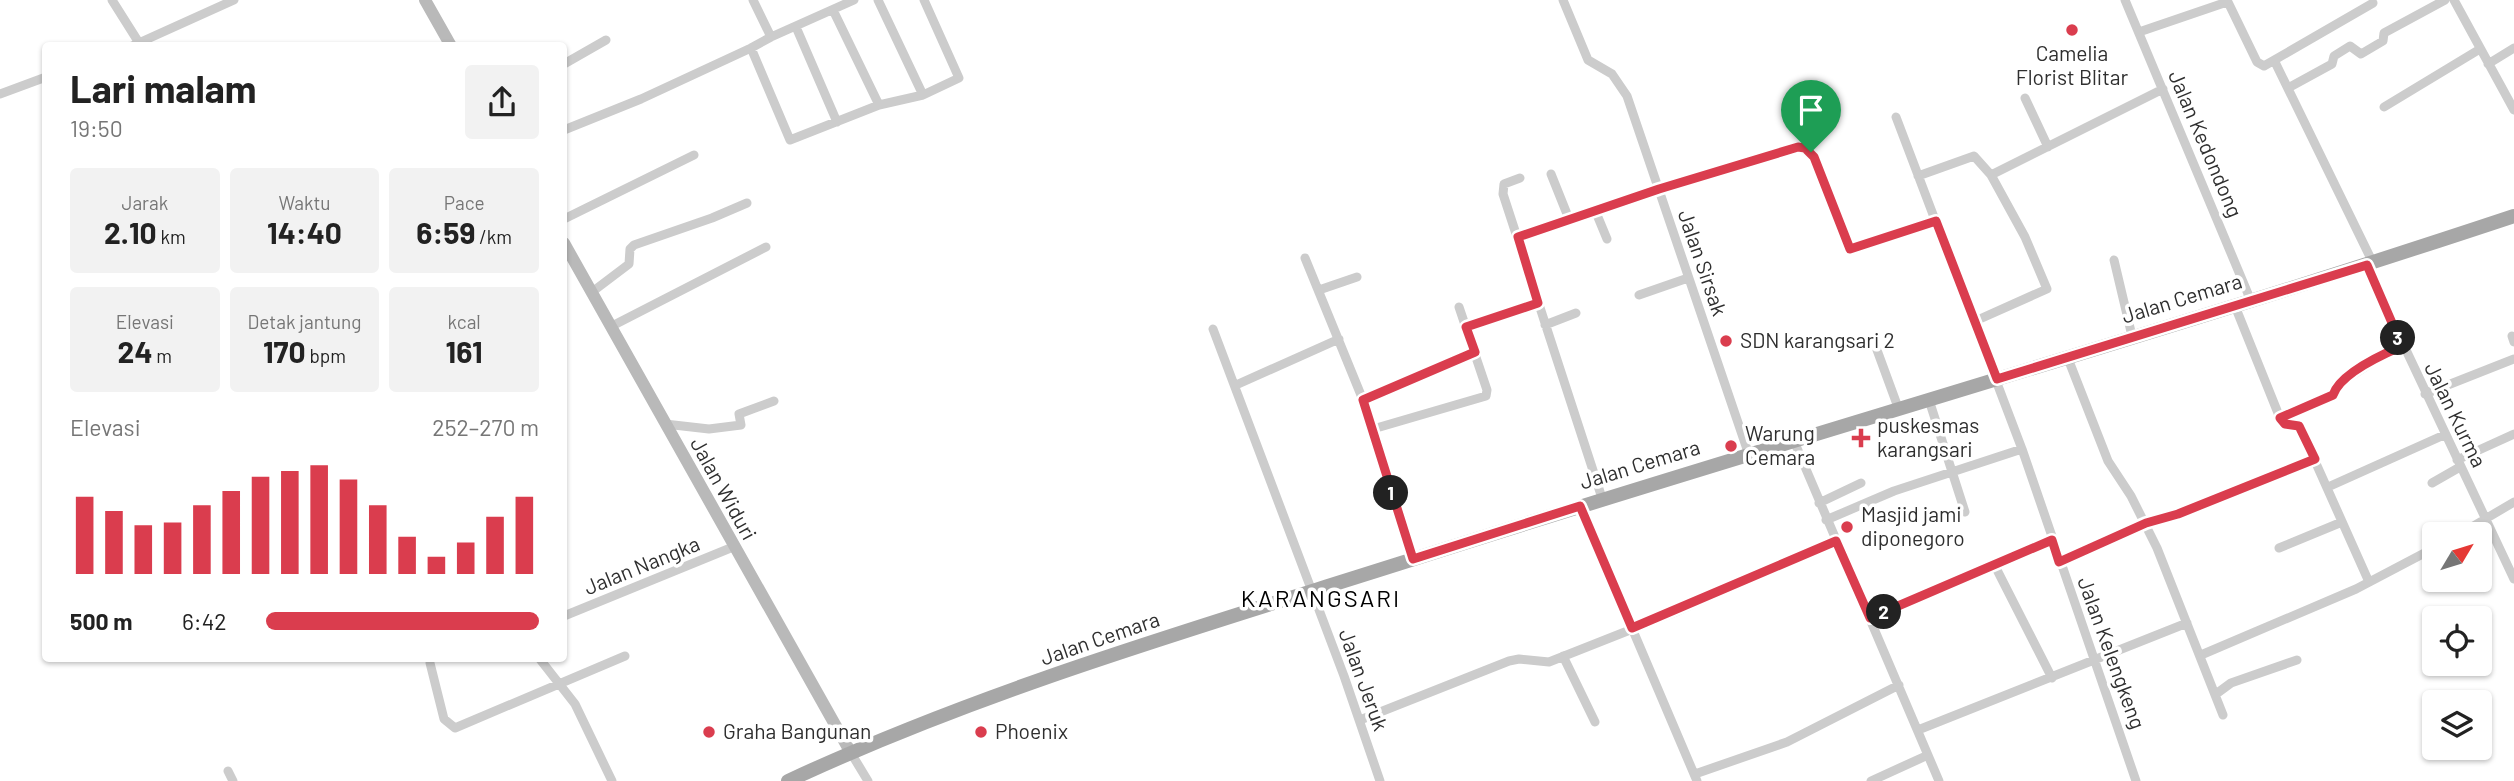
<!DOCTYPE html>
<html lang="id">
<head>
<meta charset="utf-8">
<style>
  body { margin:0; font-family:Barlow,sans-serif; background:#f2f2f2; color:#222; height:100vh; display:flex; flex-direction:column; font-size:26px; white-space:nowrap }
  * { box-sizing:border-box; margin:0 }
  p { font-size:23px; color:#767676 }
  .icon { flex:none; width:38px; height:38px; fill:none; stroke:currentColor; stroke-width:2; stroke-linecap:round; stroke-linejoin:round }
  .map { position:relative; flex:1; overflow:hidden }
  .panel { position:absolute; left:42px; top:42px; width:525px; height:620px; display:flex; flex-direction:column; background:#fff; border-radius:7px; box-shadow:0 2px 5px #0004 }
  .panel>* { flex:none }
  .needle { width:46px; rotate:52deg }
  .buttons { position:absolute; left:2422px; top:522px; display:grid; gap:14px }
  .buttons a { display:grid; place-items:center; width:70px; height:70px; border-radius:7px; background:#fff; box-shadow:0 2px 5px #0004; font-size:35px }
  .pin { position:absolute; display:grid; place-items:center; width:60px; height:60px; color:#fff; margin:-72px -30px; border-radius:50% 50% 50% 0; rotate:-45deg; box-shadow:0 0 7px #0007 }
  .pin .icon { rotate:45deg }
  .km { position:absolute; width:35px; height:35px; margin:-18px; border-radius:50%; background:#222; color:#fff; font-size:19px; line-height:35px; text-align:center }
  .round { display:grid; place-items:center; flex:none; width:74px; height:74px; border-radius:7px; background:#f2f2f2 }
  .overview { display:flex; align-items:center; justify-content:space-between; height:119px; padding:0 28px }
  h1 { font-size:38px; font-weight:700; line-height:52px }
  .metrics { display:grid; grid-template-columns:repeat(3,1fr); gap:10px; height:119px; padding:7px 28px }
  .metrics div { display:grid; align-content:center; border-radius:7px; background:#f2f2f2; text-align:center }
  .metrics b { font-size:30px; font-weight:700 }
  .metrics small { font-size:19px; font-weight:400 }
  .metrics p { font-size:19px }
  .chart { height:196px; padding:14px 28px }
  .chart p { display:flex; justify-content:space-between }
  .chart svg { width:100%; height:126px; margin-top:7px; stroke:#da3d4e; stroke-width:6 }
  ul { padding:0 28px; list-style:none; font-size:23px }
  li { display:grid; grid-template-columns:112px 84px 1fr; align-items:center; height:52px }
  li i { height:18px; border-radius:9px; background:#da3d4e }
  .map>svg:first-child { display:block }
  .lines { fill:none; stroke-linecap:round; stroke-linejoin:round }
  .minor { stroke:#ccc; stroke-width:9 }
  .secondary { stroke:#b9b9b9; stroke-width:12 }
  .primary { stroke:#a7a7a7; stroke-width:14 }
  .route-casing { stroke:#fff; stroke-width:14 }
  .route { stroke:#da3d4e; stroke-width:9 }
  .poi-dot { fill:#da3d4e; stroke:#fff; stroke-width:2.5 }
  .labels { text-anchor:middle; stroke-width:7; stroke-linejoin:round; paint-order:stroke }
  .poi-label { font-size:21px; fill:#2f2f2f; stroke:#fff; text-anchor:start }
  .street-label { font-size:21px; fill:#2f2f2f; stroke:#fff }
  .quarter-label { font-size:24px; letter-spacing:2px; fill:#000; stroke:#fff }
</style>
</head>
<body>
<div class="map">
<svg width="2514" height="781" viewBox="0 0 2514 781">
  <rect width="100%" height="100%" fill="#fff"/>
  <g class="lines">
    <path class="minor" d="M112 0 141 46
      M753 0 771 37 854 0
      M878 0 923 95
      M1563 0 1588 60 1612 74 1627 96 1749 455
      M2125 0 2251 301
      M2227 0 2257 62 2264 66 2373 3
      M2454 0 2514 110
      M833 10 879 105
      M796 27 837 122
      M2139 32 2227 2
      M771 37 751 48 790 140 879 105 923 95 959 78 924 0
      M132 46 234 0
      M2275 62 2373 263
      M564 64 606 40
      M2488 64 2514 48
      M2288 88 2332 64 2334 56 2350 46 2361 54 2383 41 2384 33 2445 0
      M0 94 46 77
      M2025 98 2048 147
      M2384 107 2480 49
      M1896 117 2022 449 2136 781
      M564 130 641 99 751 48
      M1551 174 1569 219
      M1918 176 1974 156 1991 175
      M1520 178 1504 184 1503 194 1602 498
      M1595 210 1607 239
      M564 219 694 155
      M1518 238 1659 189 1798 147 1805 148 1814 157 1850 249 1936 221
      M1305 258 1363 400 1413 559
      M2114 260 2132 336
      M2366 265 2514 579
      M1319 290 1357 277
      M592 292 629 264 630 249 634 245 712 218 747 203
      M1639 295 1688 278
      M2235 306 2280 418 2285 424 2297 425 2302 432 2369 582
      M1973 322 2047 289 2025 237 1991 175 2163 89
      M1545 325 1576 313
      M612 326 766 247
      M1466 327 1537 303
      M1213 329 1344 676 1380 781
      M2512 336 2514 342
      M1877 350 1899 410
      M2067 356 2108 461 2131 496 2157 548 2223 715
      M1236 385 1339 339
      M2425 394 2514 359
      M1363 400 1475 352
      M1929 400 1965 512
      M2280 418 2334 395 2336 385C2359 373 2377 356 2402 346
      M665 424 709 429 741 425 739 414 774 401
      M1373 429 1486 396 1487 390 1459 307
      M1794 441 1939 781
      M2457 460 2514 434
      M2432 483 2460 467
      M2328 487 2444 435
      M1819 503 1861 483
      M1580 506 1697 781
      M1826 520 1894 491 2022 449
      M2460 534 2514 502
      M2279 548 2342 522
      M2059 561 2146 524 2178 515 2315 459
      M1994 564 2052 678
      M564 616 733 547
      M1870 618 2052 540
      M2201 655 2356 589 2434 548
      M1563 656 1595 722
      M539 658 575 704 612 781
      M430 663 444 719 455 728 625 656
      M2216 694 2231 683 2297 660
      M1360 720 1509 661 1519 659 1549 662 1678 611 1836 541
      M1918 730 2187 623
      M851 753 868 781
      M228 771 233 781
      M1695 774 1787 742 1899 685
      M1871 781 1928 755"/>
    <path class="secondary" d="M425 0 451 46
      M564 243 851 753"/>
    <path class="primary" d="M788 781C983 690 1193 629 1398 564 1769 445 2144 339 2514 216"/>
  </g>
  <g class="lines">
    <g class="route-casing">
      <path id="route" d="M1798 147 1805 148 1814 157 1850 249 1936 221 1997 379 2367 265 2402 346C2381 355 2340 374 2333 395L2280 418 2285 424 2299 426 2315 459 2178 514 2146 523 2059 562 2052 540 1870 618 1836 541 1632 628 1580 506 1413 559 1363 400 1475 352 1466 327 1538 303 1518 237 1659 189Z"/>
    </g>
    <use href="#route" class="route"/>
  </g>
  <g class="poi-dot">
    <circle cx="2072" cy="30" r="7"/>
    <circle cx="1726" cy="341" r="7"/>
    <path d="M1857.5 427.5h7v7h7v7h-7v7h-7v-7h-7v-7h7z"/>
    <circle cx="1731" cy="446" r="7"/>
    <circle cx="1847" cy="527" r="7"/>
    <circle cx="709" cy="732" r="7"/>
    <circle cx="981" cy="732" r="7"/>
  </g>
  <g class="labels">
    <g class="poi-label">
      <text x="2072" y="61" text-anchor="middle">Camelia<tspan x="2072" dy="24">Florist Blitar</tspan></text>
      <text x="1740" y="348">SDN karangsari 2</text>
      <text x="1877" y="433">puskesmas<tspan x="1877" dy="24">karangsari</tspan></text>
      <text x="1745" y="441">Warung<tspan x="1745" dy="24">Cemara</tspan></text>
      <text x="1861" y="522">Masjid jami<tspan x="1861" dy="24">diponegoro</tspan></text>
      <text x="723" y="739">Graha Bangunan</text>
      <text x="995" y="739">Phoenix</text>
    </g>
    <g class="street-label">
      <text transform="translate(2205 144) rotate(67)" y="7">Jalan Kedondong</text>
      <text transform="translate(1702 263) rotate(71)" y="7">Jalan Sirsak</text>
      <text transform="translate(2182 299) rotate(-17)" y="7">Jalan Cemara</text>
      <text transform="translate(2455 415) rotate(64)" y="7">Jalan Kurma</text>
      <text transform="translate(1640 465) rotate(-17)" y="7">Jalan Cemara</text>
      <text transform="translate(723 489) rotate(61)" y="7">Jalan Widuri</text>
      <text transform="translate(642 566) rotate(-22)" y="7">Jalan Nangka</text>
      <text transform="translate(1100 639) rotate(-19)" y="7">Jalan Cemara</text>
      <text transform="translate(2111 653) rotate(70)" y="7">Jalan Kelengkeng</text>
      <text transform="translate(1363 680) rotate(70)" y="7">Jalan Jeruk</text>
    </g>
    <g class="quarter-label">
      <text x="1321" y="607">KARANGSARI</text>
    </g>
  </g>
</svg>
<div class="buttons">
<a><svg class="needle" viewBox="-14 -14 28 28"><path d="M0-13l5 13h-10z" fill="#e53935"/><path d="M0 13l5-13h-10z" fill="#767676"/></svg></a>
<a><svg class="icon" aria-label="locate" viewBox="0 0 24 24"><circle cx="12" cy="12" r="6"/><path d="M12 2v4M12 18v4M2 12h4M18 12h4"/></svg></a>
<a><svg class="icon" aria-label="layers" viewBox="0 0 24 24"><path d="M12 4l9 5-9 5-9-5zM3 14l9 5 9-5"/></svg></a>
</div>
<div class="pin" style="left:1811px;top:152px;background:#1e9e55"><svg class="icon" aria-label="arrive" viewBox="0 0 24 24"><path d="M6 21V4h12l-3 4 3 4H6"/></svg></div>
<b class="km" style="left:1391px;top:493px">1</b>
<b class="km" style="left:1884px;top:612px">2</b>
<b class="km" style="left:2398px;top:338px">3</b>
<section class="panel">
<div class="overview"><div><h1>Lari malam</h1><p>19:50</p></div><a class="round"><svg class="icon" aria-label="share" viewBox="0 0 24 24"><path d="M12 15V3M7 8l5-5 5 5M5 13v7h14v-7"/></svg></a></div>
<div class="metrics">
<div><p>Jarak</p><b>2.10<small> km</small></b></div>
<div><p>Waktu</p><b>14:40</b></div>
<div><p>Pace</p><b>6:59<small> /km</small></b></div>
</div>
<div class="metrics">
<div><p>Elevasi</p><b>24<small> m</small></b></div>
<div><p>Detak jantung</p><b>170<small> bpm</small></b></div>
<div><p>kcal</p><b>161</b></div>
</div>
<div class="chart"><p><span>Elevasi</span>252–270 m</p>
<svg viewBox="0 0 160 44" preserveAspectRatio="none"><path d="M5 44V17M15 44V22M25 44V27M35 44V26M45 44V20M55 44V15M65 44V10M75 44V8M85 44V6M95 44V11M105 44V20M115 44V31M125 44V38M135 44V33M145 44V24M155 44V17"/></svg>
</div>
<ul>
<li><b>500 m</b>6:42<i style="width:100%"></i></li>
</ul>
</section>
</div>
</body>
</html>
